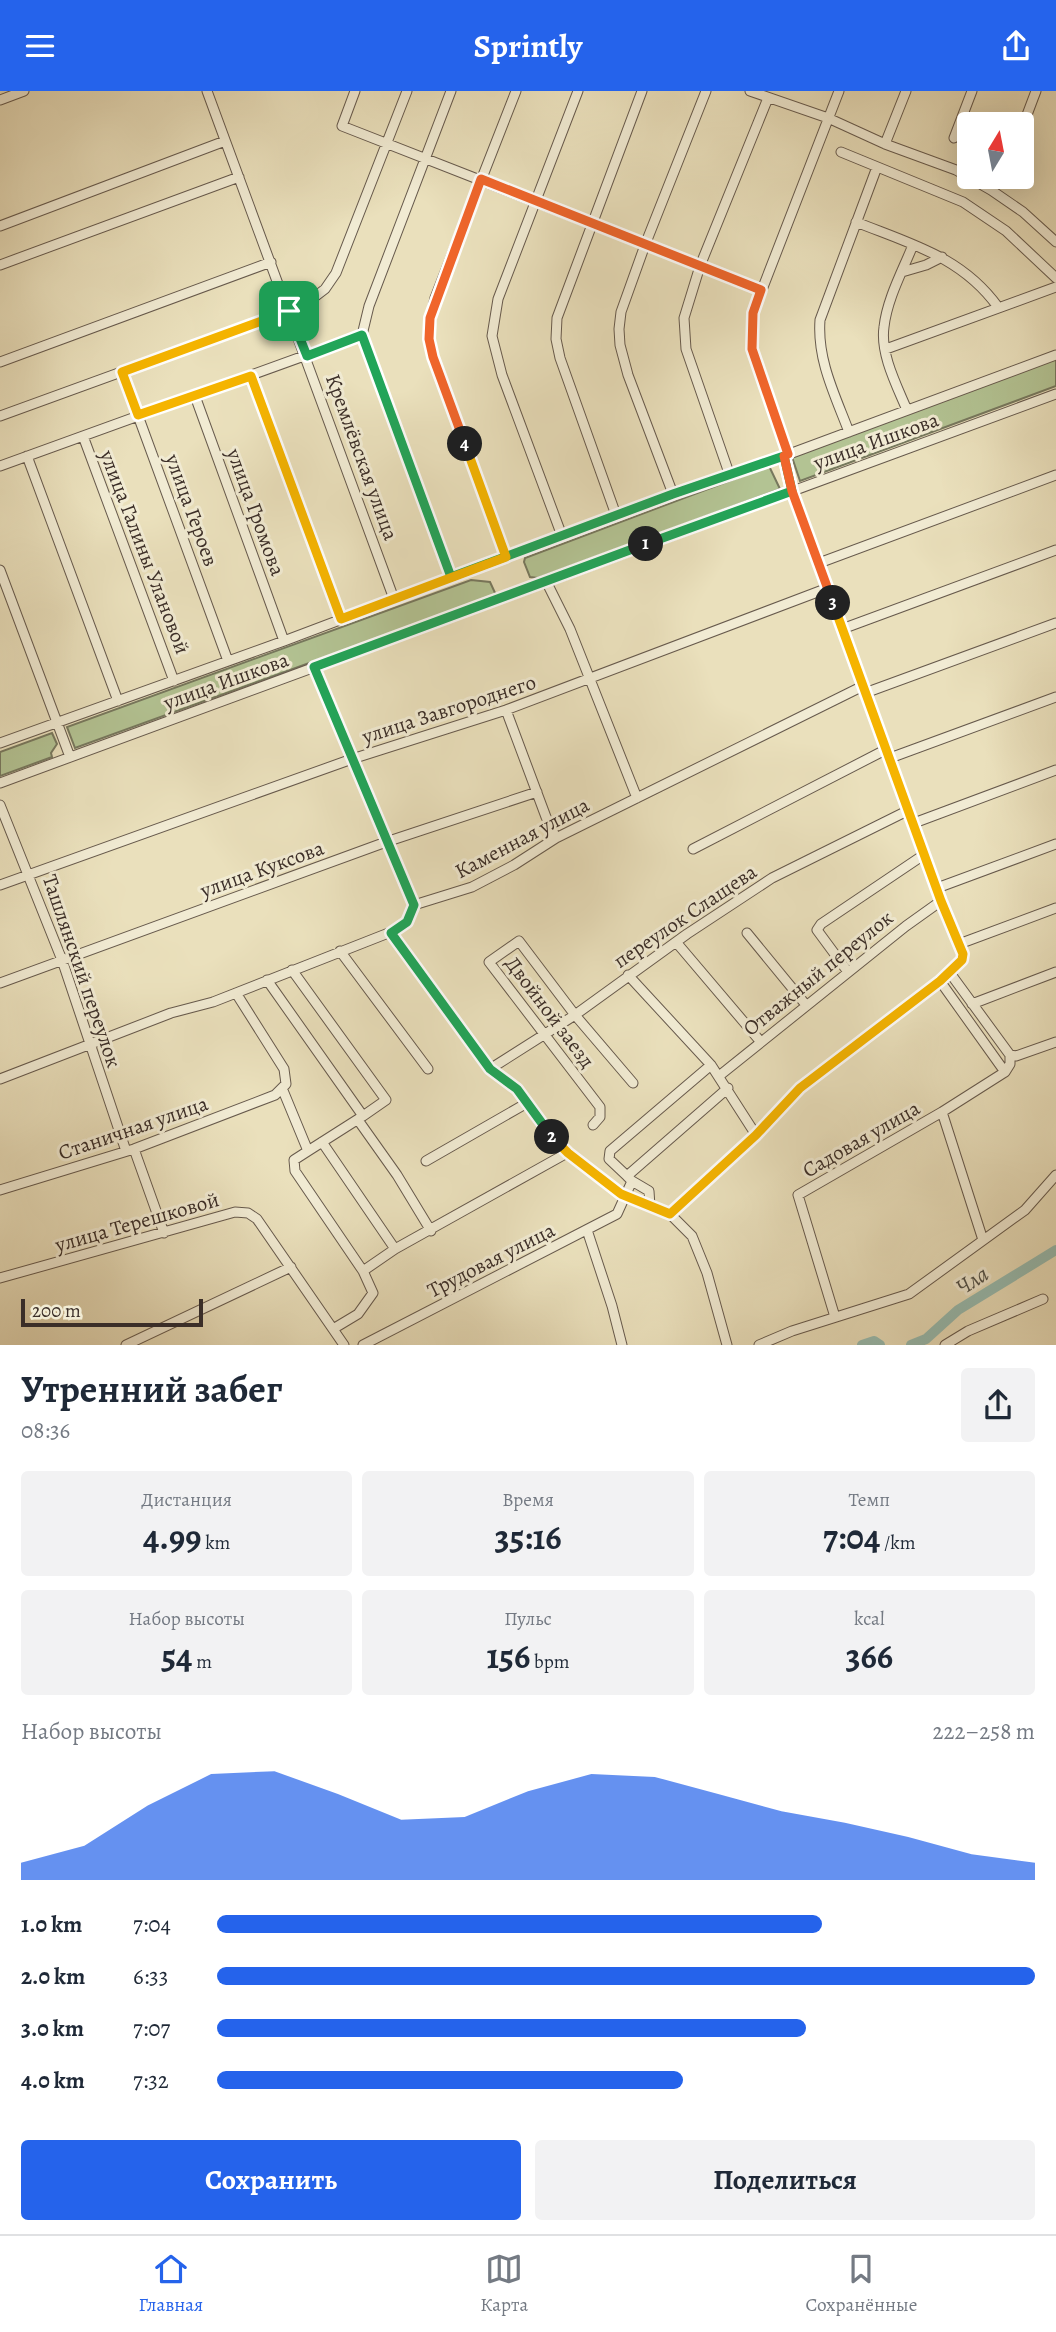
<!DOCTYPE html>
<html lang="ru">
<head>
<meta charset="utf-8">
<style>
  body { margin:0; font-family:Alegreya,serif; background:#f2f2f3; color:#1f2937; height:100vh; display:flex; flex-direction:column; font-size:26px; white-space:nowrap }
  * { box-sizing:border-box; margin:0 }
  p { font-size:23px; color:#747a83 }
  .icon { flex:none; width:38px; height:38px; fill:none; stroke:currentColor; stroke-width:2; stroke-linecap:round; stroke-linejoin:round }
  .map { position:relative; height:1254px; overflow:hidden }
  .drawer { display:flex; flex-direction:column; background:#fff; flex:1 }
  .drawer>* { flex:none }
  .needle { width:46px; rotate:10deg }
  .controls { position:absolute; left:957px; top:21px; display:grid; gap:14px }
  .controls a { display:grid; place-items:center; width:77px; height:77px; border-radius:7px; background:#fff; box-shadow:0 7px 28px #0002; font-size:35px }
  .scale { position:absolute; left:21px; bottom:18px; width:182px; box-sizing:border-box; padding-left:7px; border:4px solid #3b2e28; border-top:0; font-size:19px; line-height:24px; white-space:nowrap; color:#3b2e28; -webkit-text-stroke:5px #f1ebd3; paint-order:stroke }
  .pin { position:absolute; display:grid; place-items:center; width:60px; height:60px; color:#fff; margin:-30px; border-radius:14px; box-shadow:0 4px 10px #0006 }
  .km { position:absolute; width:35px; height:35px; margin:-18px; border-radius:50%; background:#222; color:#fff; font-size:19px; line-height:35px; text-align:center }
  .round { display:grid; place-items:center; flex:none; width:74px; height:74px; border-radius:7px; background:#f2f2f3 }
  .headline { display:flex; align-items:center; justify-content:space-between; height:119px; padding:0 21px }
  h1 { font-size:38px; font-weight:700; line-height:52px }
  .figures { display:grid; grid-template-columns:repeat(3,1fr); gap:10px; height:119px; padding:7px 21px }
  .figures div { display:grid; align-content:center; border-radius:7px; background:#f2f2f3; text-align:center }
  .figures b { font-size:35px; font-weight:700 }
  .figures small { font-size:19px; font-weight:400 }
  .figures p { font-size:19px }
  .chart { height:196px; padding:14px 21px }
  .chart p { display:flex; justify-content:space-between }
  .chart svg { width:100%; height:126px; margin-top:7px; fill:#2563eb; opacity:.7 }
  .primary-button { display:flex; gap:14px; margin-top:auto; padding:14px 21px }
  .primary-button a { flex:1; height:80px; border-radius:7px; background:#2563eb; color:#fff; font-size:28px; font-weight:700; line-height:80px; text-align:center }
  .primary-button a+a { background:#f2f2f3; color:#1f2937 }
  ul { padding:0 21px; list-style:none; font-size:23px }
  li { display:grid; grid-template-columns:112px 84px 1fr; align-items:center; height:52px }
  li i { height:18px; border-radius:9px; background:#2563eb }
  header { display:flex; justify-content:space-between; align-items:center; height:91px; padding:0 21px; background:#2563eb; color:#fff; font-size:32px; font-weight:700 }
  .menu { display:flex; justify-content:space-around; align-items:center; height:98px; border-top:2px solid #e0e1e3; background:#fff; font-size:19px; color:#747a83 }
  .menu a { display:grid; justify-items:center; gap:4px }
  .menu .selected { color:#2563eb }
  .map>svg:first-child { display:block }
  .green { fill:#b3c393; stroke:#77785e; stroke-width:2 }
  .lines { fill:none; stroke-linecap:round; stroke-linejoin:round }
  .river { stroke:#98bdb2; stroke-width:10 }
  .minor-casing { stroke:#675a4d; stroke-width:11 }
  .minor { stroke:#f1ebd3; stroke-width:9 }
  .split-1-casing { stroke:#fff; stroke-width:14 }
  .split-2-casing { stroke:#fff; stroke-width:14 }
  .split-3-casing { stroke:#fff; stroke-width:14 }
  .split-4-casing { stroke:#fff; stroke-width:14 }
  .split-5-casing { stroke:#fff; stroke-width:14 }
  .split-1 { stroke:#22a559; stroke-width:9 }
  .split-2 { stroke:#22a559; stroke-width:9 }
  .split-3 { stroke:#f5b400; stroke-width:9 }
  .split-4 { stroke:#f0652b; stroke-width:9 }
  .split-5 { stroke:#f5b400; stroke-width:9 }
  .labels { text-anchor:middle; stroke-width:6; stroke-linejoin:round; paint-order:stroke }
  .street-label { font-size:21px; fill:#3b2e28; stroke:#f1ebd3 }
  .water-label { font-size:23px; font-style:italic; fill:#52524a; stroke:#f1ebd3 }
</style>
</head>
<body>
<header><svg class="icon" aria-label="menu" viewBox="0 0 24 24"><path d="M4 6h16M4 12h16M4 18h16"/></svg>Sprintly<svg class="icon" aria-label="share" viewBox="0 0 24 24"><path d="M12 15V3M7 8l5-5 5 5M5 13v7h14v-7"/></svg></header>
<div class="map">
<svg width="1056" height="1254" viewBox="0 0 1056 1254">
  <rect width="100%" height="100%" fill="#eae0bc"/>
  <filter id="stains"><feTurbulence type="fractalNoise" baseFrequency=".00286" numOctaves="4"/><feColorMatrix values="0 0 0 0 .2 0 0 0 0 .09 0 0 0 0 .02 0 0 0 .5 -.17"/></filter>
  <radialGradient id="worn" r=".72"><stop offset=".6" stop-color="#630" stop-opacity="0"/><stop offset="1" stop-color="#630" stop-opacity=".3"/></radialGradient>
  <path class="green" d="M1056 267V295L800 390 792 366Z
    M769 375 780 398 538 487 530 486 524 471 525 467Z
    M471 489 490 491 496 504 75 657 67 636Z
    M52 642 57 653 51 662 52 666 0 685V661Z"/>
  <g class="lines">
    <path class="river" d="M862 1254 874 1250 880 1254
      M911 1254 926 1248 958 1219 1056 1159"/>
    <g class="minor-casing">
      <path id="minor" d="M207 0 394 508
        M355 0 342 35 761 199
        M750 0 828 27 885 53 956 79 991 99 1023 121 1056 151
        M0 9 24 0
        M1022 37 1036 0
        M954 47 972 0
        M885 53 906 0
        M841 61 963 111 1006 140 1056 187
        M856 131C911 153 962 166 998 216
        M0 135 225 50
        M0 174 239 86
        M902 181 926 174 942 166
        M362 244 451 487
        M886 258 1056 196
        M0 271 271 171
        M122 281 228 570
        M251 285 341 528
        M195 305 284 550
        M907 319C897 295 880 263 884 236 887 208 903 179 913 154
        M0 325 289 220 308 211 325 198 336 182 407 0
        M849 341C835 304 817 269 820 229L877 76
        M83 345 174 590
        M788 363 752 258 753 222 839 0
        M27 365 118 610
        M0 375 362 244 369 215 451 0
        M729 382 686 258 684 227 700 175 768 7
        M673 403 628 284 620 254 619 238 621 221 645 154 706 0
        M616 424 560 267 556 248 557 227 642 0
        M562 445 502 284 492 245 498 208 578 0
        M506 466 433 266C428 245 430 228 435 207L516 0
        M819 472 1056 384
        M0 479 70 666
        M546 490 570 538 637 707
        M842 538 1056 459
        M314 576 414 814
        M865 602 1056 532
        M506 619 546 726 556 747
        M0 652 284 550 673 403 784 365 1056 264
        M890 667 1056 606
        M0 692 1056 303
        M0 714 62 869 126 1060
        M914 732 1056 679
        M693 758 887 658
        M0 794 352 668 506 619 828 497
        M937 797 1056 753
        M391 841 490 978 517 998 545 1039 567 1062 621 1103 670 1123 692 1145 707 1182 727 1254
        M747 842 806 914
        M676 851 760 950
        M959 853 1056 817
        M340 860 428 978
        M292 879 386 1009 363 1025
        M848 881 817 839 821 833 925 763
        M628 884 711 974 756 1044
        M267 889 363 1025 308 1060
        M940 890 1005 981
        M0 892 386 751 537 701
        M972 913 1056 881
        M1010 964 1016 965 1056 951
        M711 974 610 1060 609 1068 627 1085 728 997
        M490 978 575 924 687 843 772 787 909 719
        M719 985 906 835 941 810
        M0 988 171 922 213 911 391 841 407 831 414 814 472 796 514 774 556 747 863 595
        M282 997 308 1060 294 1069 295 1080 363 1180 373 1202 358 1223 333 1238
        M942 1021 983 1149
        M358 1029 397 1084 431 1140
        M593 1034 600 1026V1016L489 871 519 850 575 924 633 992
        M322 1051 395 1158
        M134 1058 164 1142
        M426 1070 527 1012
        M632 1090 649 1100 650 1115
        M0 1099 134 1058 275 1004 286 993 284 978 236 902
        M670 1123 756 1044 800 997 940 890 962 869 963 863 941 810 792 400 784 365
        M587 1139 612 1215 622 1254
        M363 1180 395 1158 567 1062
        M0 1187 235 1121 248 1122 257 1128 344 1254
        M835 1226 798 1104 942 1021 1005 981 1010 973V964L950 882
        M126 1254 291 1176
        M363 1254 617 1123 632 1090 627 1085
        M759 1254 792 1240 909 1203 1025 1119 1056 1084
        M945 1254 968 1240 1043 1208"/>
    </g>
    <use href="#minor" class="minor"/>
  </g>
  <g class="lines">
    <g class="split-1-casing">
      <path id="split-1" d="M289 220 307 265 362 244 451 486 673 403 784 365 792 400 646 453"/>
    </g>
    <g class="split-2-casing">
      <path id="split-2" d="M552 1046 517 998 490 978 391 842 407 831 414 814 314 576 646 453"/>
    </g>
    <g class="split-3-casing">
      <path id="split-3" d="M552 1046 568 1062 621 1103 670 1123 756 1044 800 997 940 890 962 869 963 863 941 810 833 512"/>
    </g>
    <g class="split-4-casing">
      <path id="split-4" d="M465 353 433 266 429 248 430 227 481 88 761 199 753 222 752 258 788 363 784 365 792 400 833 512"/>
    </g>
    <g class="split-5-casing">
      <path id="split-5" d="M289 220 122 281 138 324 251 285 341 528 506 466 465 353"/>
    </g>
    <use href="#split-1" class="split-1"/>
    <use href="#split-2" class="split-2"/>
    <use href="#split-3" class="split-3"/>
    <use href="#split-4" class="split-4"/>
    <use href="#split-5" class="split-5"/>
  </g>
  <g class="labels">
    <g class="street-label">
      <text transform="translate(876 350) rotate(-20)" y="7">улица Ишкова</text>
      <text transform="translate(362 366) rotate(70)" y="7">Кремлёвская улица</text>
      <text transform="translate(192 419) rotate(70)" y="7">улица Героев</text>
      <text transform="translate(256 421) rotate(70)" y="7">улица Громова</text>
      <text transform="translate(145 461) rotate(69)" y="7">улица Галины Улановой</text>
      <text transform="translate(226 590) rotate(-20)" y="7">улица Ишкова</text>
      <text transform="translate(449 618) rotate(-18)" y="7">улица Завгороднего</text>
      <text transform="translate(522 747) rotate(-28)" y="7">Каменная улица</text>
      <text transform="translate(262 778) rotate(-20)" y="7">улица Куксова</text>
      <text transform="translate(685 825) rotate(-34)" y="7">переулок Слащева</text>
      <text transform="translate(82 880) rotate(71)" y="7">Ташлянский переулок</text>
      <text transform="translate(818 882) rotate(-39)" y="7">Отважный переулок</text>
      <text transform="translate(550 921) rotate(53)" y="7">Двойной заезд</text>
      <text transform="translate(133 1037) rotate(-19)" y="7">Станичная улица</text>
      <text transform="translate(861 1048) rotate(-30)" y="7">Садовая улица</text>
      <text transform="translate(137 1131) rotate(-16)" y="7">улица Терешковой</text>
      <text transform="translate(491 1169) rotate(-27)" y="7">Трудовая улица</text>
    </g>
    <g class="water-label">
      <text transform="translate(972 1189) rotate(-33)" y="8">Чла</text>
    </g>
  </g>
  <rect width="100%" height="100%" filter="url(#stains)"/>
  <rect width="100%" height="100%" fill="url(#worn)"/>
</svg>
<div class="controls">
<a><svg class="needle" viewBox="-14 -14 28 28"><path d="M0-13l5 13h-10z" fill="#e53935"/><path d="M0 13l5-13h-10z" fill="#747a83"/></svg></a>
</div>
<div class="scale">200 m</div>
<div class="pin" style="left:289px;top:220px;background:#1e9e55"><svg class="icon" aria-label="arrive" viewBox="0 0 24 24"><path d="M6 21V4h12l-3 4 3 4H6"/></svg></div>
<b class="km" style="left:646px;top:453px">1</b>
<b class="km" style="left:552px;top:1046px">2</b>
<b class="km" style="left:833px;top:512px">3</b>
<b class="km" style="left:465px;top:353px">4</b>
</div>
<section class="drawer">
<div class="headline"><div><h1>Утренний забег</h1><p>08:36</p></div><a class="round"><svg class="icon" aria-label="share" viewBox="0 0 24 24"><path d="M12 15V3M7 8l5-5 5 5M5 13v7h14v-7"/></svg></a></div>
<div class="figures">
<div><p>Дистанция</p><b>4.99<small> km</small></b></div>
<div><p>Время</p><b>35:16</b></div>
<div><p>Темп</p><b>7:04<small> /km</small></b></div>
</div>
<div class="figures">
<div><p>Набор высоты</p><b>54<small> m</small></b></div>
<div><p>Пульс</p><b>156<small> bpm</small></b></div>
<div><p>kcal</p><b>366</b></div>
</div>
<div class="chart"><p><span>Набор высоты</span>222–258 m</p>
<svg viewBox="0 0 160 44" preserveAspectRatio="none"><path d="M0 44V38L10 32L20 18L30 7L40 6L50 14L60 23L70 22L80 13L90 7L100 8L110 14L120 20L130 24L140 29L150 35L160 38V44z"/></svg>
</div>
<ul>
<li><b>1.0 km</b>7:04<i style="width:74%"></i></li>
<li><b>2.0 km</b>6:33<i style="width:100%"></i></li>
<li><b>3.0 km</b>7:07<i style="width:72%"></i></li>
<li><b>4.0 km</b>7:32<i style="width:57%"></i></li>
</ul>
<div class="primary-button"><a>Сохранить</a><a>Поделиться</a></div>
</section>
<nav class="menu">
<a class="selected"><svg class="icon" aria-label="home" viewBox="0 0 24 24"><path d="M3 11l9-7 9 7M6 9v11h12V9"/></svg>Главная</a>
<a><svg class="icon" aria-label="map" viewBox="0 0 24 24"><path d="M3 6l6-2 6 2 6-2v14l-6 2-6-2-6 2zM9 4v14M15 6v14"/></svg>Карта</a>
<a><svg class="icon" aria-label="saved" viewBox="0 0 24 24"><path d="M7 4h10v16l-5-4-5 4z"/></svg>Сохранённые</a>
</nav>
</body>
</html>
